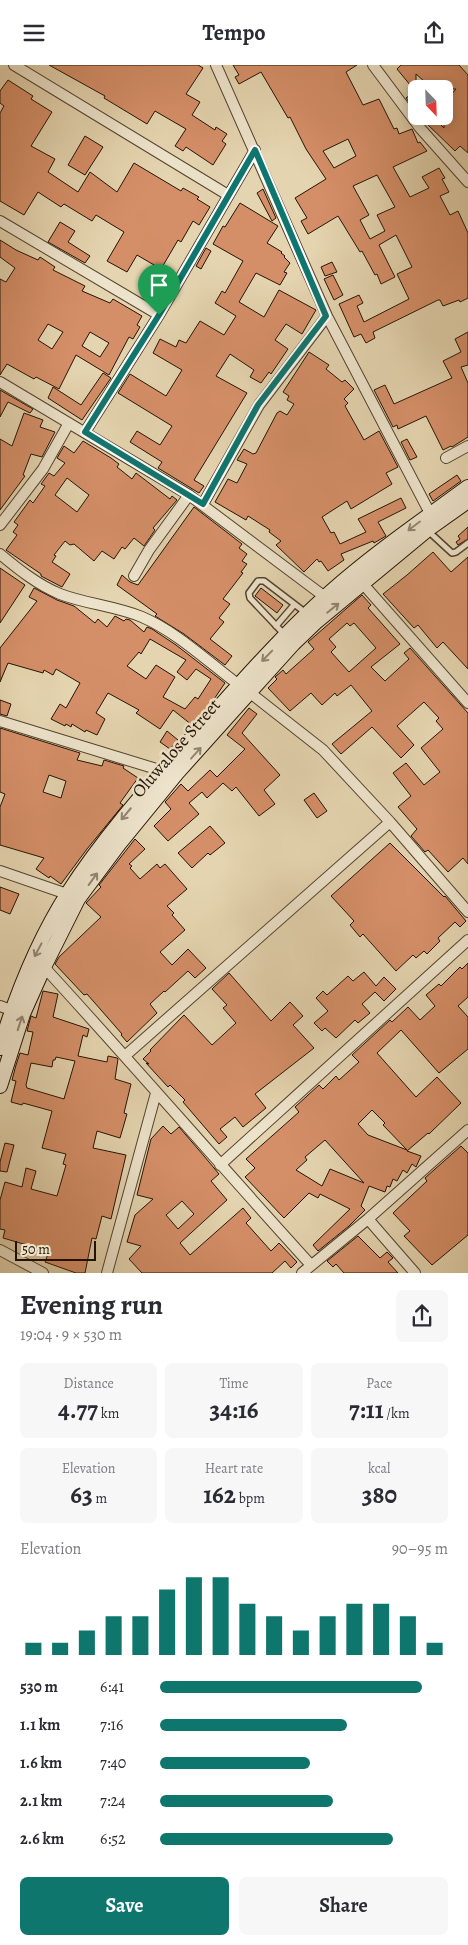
<!DOCTYPE html>
<html lang="en">
<head>
<meta charset="utf-8">
<style>
  body { margin:0; font-family:Alegreya,serif; background:#f7f7f7; color:#2b2b33; height:100vh; display:flex; flex-direction:column; font-size:19px; white-space:nowrap }
  * { box-sizing:border-box; margin:0 }
  p { font-size:16px; color:#7c7c81 }
  .icon { flex:none; width:28px; height:28px; fill:none; stroke:currentColor; stroke-width:2; stroke-linecap:round; stroke-linejoin:round }
  .map { position:relative; height:1208px; overflow:hidden }
  .panel { display:flex; flex-direction:column; background:#fff; flex:1 }
  .panel>* { flex:none }
  .needle { width:32px; rotate:157deg }
  .controls { position:absolute; left:408px; top:15px; display:grid; gap:10px }
  .controls a { display:grid; place-items:center; width:45px; height:45px; border-radius:8px; background:#fff; box-shadow:0 2px 12px #0003; font-size:25px }
  .scale { position:absolute; left:15px; bottom:12px; width:81px; box-sizing:border-box; padding-left:5px; border:2px solid #241303; border-top:0; font-size:14px; line-height:18px; white-space:nowrap; color:#241303; -webkit-text-stroke:4px #ede3cb; paint-order:stroke }
  .pin { position:absolute; display:grid; place-items:center; width:42px; height:42px; color:#fff; margin:-51px -21px; border-radius:50% 50% 50% 0; rotate:-45deg; box-shadow:0 0 5px #0007 }
  .pin .icon { rotate:45deg }
  .round { display:grid; place-items:center; flex:none; width:52px; height:52px; border-radius:8px; background:#f7f7f7 }
  .overview { display:flex; align-items:center; justify-content:space-between; height:85px; padding:0 20px }
  h1 { font-size:28px; font-weight:700; line-height:38px }
  .metrics { display:grid; grid-template-columns:repeat(3,1fr); gap:8px; height:85px; padding:5px 20px }
  .metrics div { display:grid; align-content:center; border-radius:8px; background:#f7f7f7; text-align:center }
  .metrics b { font-size:25px; font-weight:700 }
  .metrics small { font-size:14px; font-weight:400 }
  .metrics p { font-size:14px }
  .chart { height:140px; padding:10px 20px }
  .chart p { display:flex; justify-content:space-between }
  .chart svg { width:100%; height:90px; margin-top:5px; stroke:#0f766e; stroke-width:6 }
  .primary-button { display:flex; gap:10px; margin-top:auto; padding:10px 20px }
  .primary-button a { flex:1; height:58px; border-radius:8px; background:#0f766e; color:#fff; font-size:20px; font-weight:700; line-height:58px; text-align:center }
  .primary-button a+a { background:#f7f7f7; color:#2b2b33 }
  ul { padding:0 20px; list-style:none; font-size:16px }
  li { display:grid; grid-template-columns:80px 60px 1fr; align-items:center; height:38px }
  li i { height:12px; border-radius:6px; background:#0f766e }
  header { display:flex; justify-content:space-between; align-items:center; height:65px; padding:0 20px; background:#fff; font-size:22px; font-weight:700 }
  .map>svg:first-child { display:block }
  .building { fill:#d58f68; stroke:#241303; fill-rule:evenodd }
  .lines { fill:none; stroke-linecap:round; stroke-linejoin:round }
  .lane-casing { stroke:#54432e; stroke-width:8 }
  .street-casing { stroke:#54432e; stroke-width:12 }
  .secondary-casing { stroke:#241303; stroke-width:16 }
  .lane { stroke:#ede3cb; stroke-width:5 }
  .street { stroke:#ede3cb; stroke-width:10 }
  .secondary { stroke:#ede3cb; stroke-width:14 }
  .oneway { stroke:#938571 }
  .route-casing { stroke:#fff; stroke-width:10 }
  .route { stroke:#0f766e; stroke-width:6 }
  .labels { text-anchor:middle; stroke-width:5; stroke-linejoin:round; paint-order:stroke }
  .street-label { font-size:18px; fill:#241303; stroke:#ede3cb }
</style>
</head>
<body>
<header><svg class="icon" aria-label="menu" viewBox="0 0 24 24"><path d="M4 6h16M4 12h16M4 18h16"/></svg>Tempo<svg class="icon" aria-label="share" viewBox="0 0 24 24"><path d="M12 15V3M7 8l5-5 5 5M5 13v7h14v-7"/></svg></header>
<div class="map">
<svg width="468" height="1208" viewBox="0 0 468 1208">
  <rect width="100%" height="100%" fill="#e4d4af"/>
  <filter id="stains"><feTurbulence type="fractalNoise" baseFrequency=".004" numOctaves="4"/><feColorMatrix values="0 0 0 0 .2 0 0 0 0 .09 0 0 0 0 .02 0 0 0 .5 -.17"/></filter>
  <radialGradient id="worn" r=".72"><stop offset=".6" stop-color="#630" stop-opacity="0"/><stop offset="1" stop-color="#630" stop-opacity=".3"/></radialGradient>
  <path class="building" d="M49 0H198L203 3 186 29 200 37 192 50 215 65 216 62 227 69 222 76 226 79 213 100 186 82 183 86 175 81 186 64 155 46 147 59 104 33 105 31Z
    M233 0H357L346 7 363 40 379 34 394 64 397 63 399 69 412 64 418 78 420 77 427 86 393 102 410 132 429 123 422 112 439 103 445 113 442 114 449 127 440 131 450 150 458 146 468 168V233L460 237 459 235 443 241 440 235H438L373 267 375 273 366 278 361 269 354 272 339 239 359 230 363 238 357 241 364 257 409 234 397 209 412 202 396 170 379 180 395 212 381 219 377 209 375 210 362 186 360 187 338 151 308 169 301 156 307 153 295 133 326 114 306 84 290 52 288 53 261 7 239 19 235 12 239 10ZM348 74 356 91 334 103 323 86ZM377 110 395 142 377 150 385 166 370 174 360 155 369 150 353 121Z
    M401 0H459L468 10V88L460 81 455 86 424 56 428 51H432L444 63V38L456 24H433L416 9V16L411 21 397 4Z
    M8 15 33 31 31 34 52 47 31 81 55 94 48 107 78 127 90 107 117 127 134 98 181 126 183 123 199 132 197 134 210 142 199 160 193 156 181 177 178 175 161 204 137 190 127 207 107 196 124 167 96 150 92 156 64 139 61 142 38 127 24 150 0 136V48L4 41 0 38V26Z
    M410 30 416 36V46L406 33Z
    M85 71 103 82 85 110 68 100Z
    M263 124 276 153 272 156 257 128Z
    M240 138 278 161 267 178 282 187 281 188 285 191 284 192 290 198 284 207 287 208 280 220 256 208 239 237 264 252 279 225 316 245 302 269 286 259 275 275 288 284 271 309 269 307 261 318 250 312 254 305 230 289 216 311 247 328 194 415 204 421 199 428 158 403 162 397 130 377 137 366 160 380 172 361 118 328 130 309 166 331 182 305 153 288 160 274 176 282 179 275 186 278 200 256 224 270 236 251 215 238 222 226 225 228 243 196 213 179 223 161 225 162Z
    M60 157 75 166 68 177 90 191 85 198 48 177Z
    M0 175 16 185 38 195 40 192 55 202 53 205 85 221 82 226 110 238 113 234 142 251 137 260 140 262 133 274 129 272 109 310 76 290 59 324 36 312 34 314 7 299 0 310V214L6 217 15 203 0 192ZM48 259 63 267 52 284 38 275ZM90 267 109 278 100 292 82 281Z
    M206 183 211 186 201 204 196 201Z
    M332 197 337 207 325 211 321 202Z
    M163 207 171 211 165 222 157 217Z
    M333 210 343 230 334 235 324 214Z
    M468 267V300L461 302 468 318V372L452 382 451 381 443 385 426 351 398 364 397 360 393 362 374 325 385 320 394 339 452 313 443 296 461 287 455 274Z
    M309 287 329 300 326 304 342 317 345 315 354 324 344 334 348 338 345 341 364 375 379 366 398 402 386 408 392 419 351 444 347 436 322 452 331 468 334 467 340 479 366 467 358 454 401 433 406 443 378 457 386 471 374 478 373 476 341 489 344 495 328 506 321 496 319 497 317 494 304 507 276 480 281 476 269 467 270 465 248 451 246 455 215 437 228 414 237 418 247 399 237 395 244 384 253 389 256 388 277 348 280 346 287 350 294 339 287 335 289 331 283 327Z
    M103 308 111 313 82 355 48 333 53 322 81 340Z
    M0 325 33 344 30 348 8 337 0 352Z
    M24 348 43 355 40 362 55 367 42 392 31 389 23 410 25 411 0 445V374L12 381Z
    M407 374 417 392 410 395 401 377Z
    M83 376 111 393 119 399 117 402 132 414 136 408 170 434 172 431 177 435 153 463 155 465 144 481 134 473 125 484 122 482 114 494 102 486 94 496 74 479 70 480 65 476 54 490 56 491 52 497 70 509 62 522 41 511V509L6 485 17 470 13 467 18 460 14 457 30 435 33 438 45 421 41 419 49 408 54 411 65 398 57 393 64 381 74 388ZM67 413 89 430 77 447 55 430Z
    M457 410 461 416 433 436 429 429Z
    M194 442 242 479 239 483 247 489 242 496 247 499 241 507 243 508 223 534 230 539 219 553 224 557 210 574 232 591 225 600 184 569 155 551 157 549 117 520 122 510 130 517 138 520Z
    M468 462V474L458 480 456 477 460 474 458 471Z
    M433 487 451 507 468 492V604L443 577 437 583 418 560 414 563 383 529 407 510Z
    M0 503 25 520 0 558Z
    M34 523 57 535 74 541 95 558 98 554 107 562 115 551 124 556 126 554 130 555 144 567 147 562 152 564 176 580 225 618 212 637 192 660 173 645 160 664 136 648 139 645 108 628 96 648 105 654 97 670 86 665 85 667 72 659 71 662 66 659 65 661 51 654 60 639 66 643 80 618 56 604 53 610 44 605 43 608 8 598 0 617V583L37 536 29 532ZM150 574 186 595 177 607 187 615 196 604 211 614 198 634 195 632 185 644 163 632 175 612 156 600 146 614 127 601 139 587 141 589Z
    M261 523 283 540 277 548 255 531Z
    M362 530 371 540 368 543 400 579 371 602 385 616 409 594 404 588 410 583 468 648V799L463 793 448 807 428 785 425 787 411 771 417 764 398 742 411 731 393 708 406 698 424 720 440 707 421 683 443 664 436 656 439 653 424 637 397 661 414 680 401 693 372 662 341 689 332 679 372 646 351 620 337 631 335 628 322 640 311 628 290 646 268 623 277 614 275 612 283 605 286 609 314 584 308 577ZM347 558 350 561 354 558 376 583 349 607 331 587 336 582 329 574Z
    M0 635 11 639 7 651 0 649Z
    M249 643 257 649 242 668 280 710 264 725 275 739 259 751 236 722 232 726 223 718 207 733 202 727 189 738 199 749 168 776 154 761 171 744 165 737 181 719 188 726 210 705 217 712 245 684 227 670Z
    M0 663 80 688 77 695 102 701 104 695 124 701 123 703 138 713 120 738 123 740 87 784 61 819 50 811 49 813 36 804 44 793 0 780V742L5 729 0 727ZM49 710 66 716 61 733 43 727Z
    M167 666 178 675 170 684 160 677Z
    M314 728 327 746 317 753 304 735Z
    M210 761 225 778 210 790 208 788 192 803 178 788Z
    M135 774 145 784 129 799 132 801 130 803 140 814 157 799 160 803 165 799 187 824 167 841 174 848 172 850 185 865 160 887 172 900 188 884 206 903 195 913 188 906 165 927 164 926 150 939 157 948 127 977 121 970 122 969 87 929 84 930 55 899 59 892 101 852 86 838 101 822 99 820Z
    M390 778 444 832 445 831 466 856 460 862 455 857 438 873 440 876 427 889 424 886 416 893 413 890 396 906 363 869 360 872 350 860 354 856 331 831Z
    M0 822 19 829 10 849 0 845Z
    M468 898V932L458 941 468 952V984L439 1008 401 965 377 988 416 1032 437 1012 461 1038 429 1069 428 1068 407 1086 421 1091 416 1102 412 1099 407 1108 403 1105 397 1116 393 1114 390 1122 387 1121 385 1127 369 1121 361 1141 365 1145 349 1161 318 1186 313 1180 350 1144 320 1129 318 1133 309 1128 284 1153 245 1112 255 1103 246 1094 299 1047 295 1042 319 1020 323 1024 336 1011 339 1015 359 997 352 990 390 955 392 957 408 942 420 955 435 941 426 930 439 919 441 921 460 902 462 904ZM372 1045 385 1058 383 1060 407 1085 368 1070 358 1059ZM325 1075 364 1118 330 1104 322 1121 296 1105 307 1095 305 1092Z
    M364 907 376 921 384 912 396 924 384 936 375 927 362 939 370 948 358 958 355 955 336 973 325 963 322 966 314 958 328 946 316 933 323 926 327 930 348 911 353 916Z
    M229 908 271 956 290 937 303 951 293 960 314 983 255 1029 266 1043 243 1062 235 1052 220 1064 227 1072 219 1079 183 1037 185 1035 170 1020 168 1022 146 998 149 999 143 994 151 986 150 985 184 950 212 980 236 958 223 943 227 940 212 924Z
    M43 926 58 929 53 952 89 964 87 972 83 970 78 991 107 997 108 991 117 993 118 994 115 1014 131 1019 124 1048 127 1049 120 1073 97 1066 93 1083 126 1090 111 1154 102 1151 96 1174 92 1173 85 1208H76L45 1197 48 1189 44 1188V1185L3 1173 5 1165 0 1164V1135L5 1117 22 1122 26 1103 36 1106 31 1124 57 1131 66 1100 63 1099 66 1089 42 1083 52 1046 23 1038 22 1040 11 1037 16 1016 12 1015 16 1000 20 988 28 990 33 967 27 966 31 951 36 953ZM56 992 75 996 64 1034 27 1023 26 1020 31 998 52 1002 53 995H55Z
    M163 1061 171 1069 179 1062 204 1091 219 1109 211 1116 227 1135 180 1178 190 1190 243 1143 251 1153 246 1158 271 1186 279 1178 297 1197 291 1203 285 1196 272 1208H142L129 1194 141 1181 127 1177 135 1150 153 1134 137 1130 151 1074ZM182 1136 194 1149 178 1164 166 1150Z
    M5 1078 14 1080 7 1107 0 1106V1097Z
    M461 1081 468 1088V1170L432 1200 404 1171 410 1166 393 1148 427 1116 425 1113Z
    M358 1171 380 1193 387 1187 393 1193 388 1197 398 1208H344L336 1199 333 1202 327 1196Z"/>
  <g class="lines">
    <g class="lane-casing">
      <path id="lane" d="M427 465 452 488 456 487 468 478
        M276 561 294 540
        M284 569 250 533 249 528 258 516H264L306 548"/>
    </g>
    <g class="street-casing">
      <path id="street" d="M14 0 228 130
        M216 0 327 251 433 454
        M373 0 420 63 468 117
        M0 156 159 250
        M0 317 189 430 325 532
        M85 367 159 250 255 85
        M446 393 468 381
        M203 439 259 340 327 251
        M0 460 43 404 69 358
        M0 489C18 504 38 520 60 529 86 539 115 541 142 552 177 567 208 597 239 620
        M134 511 149 485 189 430
        M363 519 468 638
        M249 627 323 685 390 757 468 847
        M0 656 163 706
        M0 806 67 829
        M44 902C134 1000 221 1101 311 1200
        M0 941 11 945
        M126 990 390 757
        M220 1100 468 875
        M368 1154 415 1208
        M0 1185 43 1208
        M107 1208 156 1028
        M302 1208 368 1154 468 1065"/>
    </g>
    <g class="secondary-casing">
      <path id="secondary" d="M0 983C16 930 38 875 68 828 107 767 157 713 205 658 251 606 299 552 353 508 390 477 430 450 468 422
        M0 1021 23 949 44 902 78 834 119 779 177 708 293 579 317 556 427 465 468 436"/>
    </g>
    <use href="#lane" class="lane"/>
    <use href="#street" class="street"/>
    <use href="#secondary" class="secondary"/>
  </g>
  <defs><path id="oneway-shaft" d="M-6 0H5M1.5-3L5.5 0L1.5 3" fill="none" stroke-width="1.6" stroke-linecap="round" stroke-linejoin="round" transform="scale(1.25)"/></defs>
  <g class="oneway">
    <use href="#oneway-shaft" transform="translate(414 461) rotate(143)"/>
    <use href="#oneway-shaft" transform="translate(333 543) rotate(-39)"/>
    <use href="#oneway-shaft" transform="translate(267 591) rotate(134)"/>
    <use href="#oneway-shaft" transform="translate(196 688) rotate(-48)"/>
    <use href="#oneway-shaft" transform="translate(126 749) rotate(130)"/>
    <use href="#oneway-shaft" transform="translate(93 814) rotate(-54)"/>
    <use href="#oneway-shaft" transform="translate(38 885) rotate(118)"/>
    <use href="#oneway-shaft" transform="translate(20 958) rotate(-72)"/>
  </g>
  <g class="lines">
    <g class="route-casing">
      <path id="route" d="M255 85 326 251 258 340 203 439 85 367 159 250Z"/>
    </g>
    <use href="#route" class="route"/>
  </g>
  <g class="labels">
    <g class="street-label">
      <text transform="translate(176 683) rotate(-49)" y="6">Oluwalose Street</text>
    </g>
  </g>
  <rect width="100%" height="100%" filter="url(#stains)"/>
  <rect width="100%" height="100%" fill="url(#worn)"/>
</svg>
<div class="controls">
<a><svg class="needle" viewBox="-14 -14 28 28"><path d="M0-13l5 13h-10z" fill="#e53935"/><path d="M0 13l5-13h-10z" fill="#7c7c81"/></svg></a>
</div>
<div class="scale">50 m</div>
<div class="pin" style="left:159px;top:250px;background:#1e9e55"><svg class="icon" aria-label="arrive" viewBox="0 0 24 24"><path d="M6 21V4h12l-3 4 3 4H6"/></svg></div>
</div>
<section class="panel">
<div class="overview"><div><h1>Evening run</h1><p>19:04 · 9 × 530 m</p></div><a class="round"><svg class="icon" aria-label="share" viewBox="0 0 24 24"><path d="M12 15V3M7 8l5-5 5 5M5 13v7h14v-7"/></svg></a></div>
<div class="metrics">
<div><p>Distance</p><b>4.77<small> km</small></b></div>
<div><p>Time</p><b>34:16</b></div>
<div><p>Pace</p><b>7:11<small> /km</small></b></div>
</div>
<div class="metrics">
<div><p>Elevation</p><b>63<small> m</small></b></div>
<div><p>Heart rate</p><b>162<small> bpm</small></b></div>
<div><p>kcal</p><b>380</b></div>
</div>
<div class="chart"><p><span>Elevation</span>90–95 m</p>
<svg viewBox="0 0 160 44" preserveAspectRatio="none"><path d="M5 44V38M15 44V38M25 44V32M35 44V25M45 44V25M55 44V12M65 44V6M75 44V6M85 44V19M95 44V25M105 44V32M115 44V25M125 44V19M135 44V19M145 44V25M155 44V38"/></svg>
</div>
<ul>
<li><b>530 m</b>6:41<i style="width:91%"></i></li>
<li><b>1.1 km</b>7:16<i style="width:65%"></i></li>
<li><b>1.6 km</b>7:40<i style="width:52%"></i></li>
<li><b>2.1 km</b>7:24<i style="width:60%"></i></li>
<li><b>2.6 km</b>6:52<i style="width:81%"></i></li>
</ul>
<div class="primary-button"><a>Save</a><a>Share</a></div>
</section>
</body>
</html>
